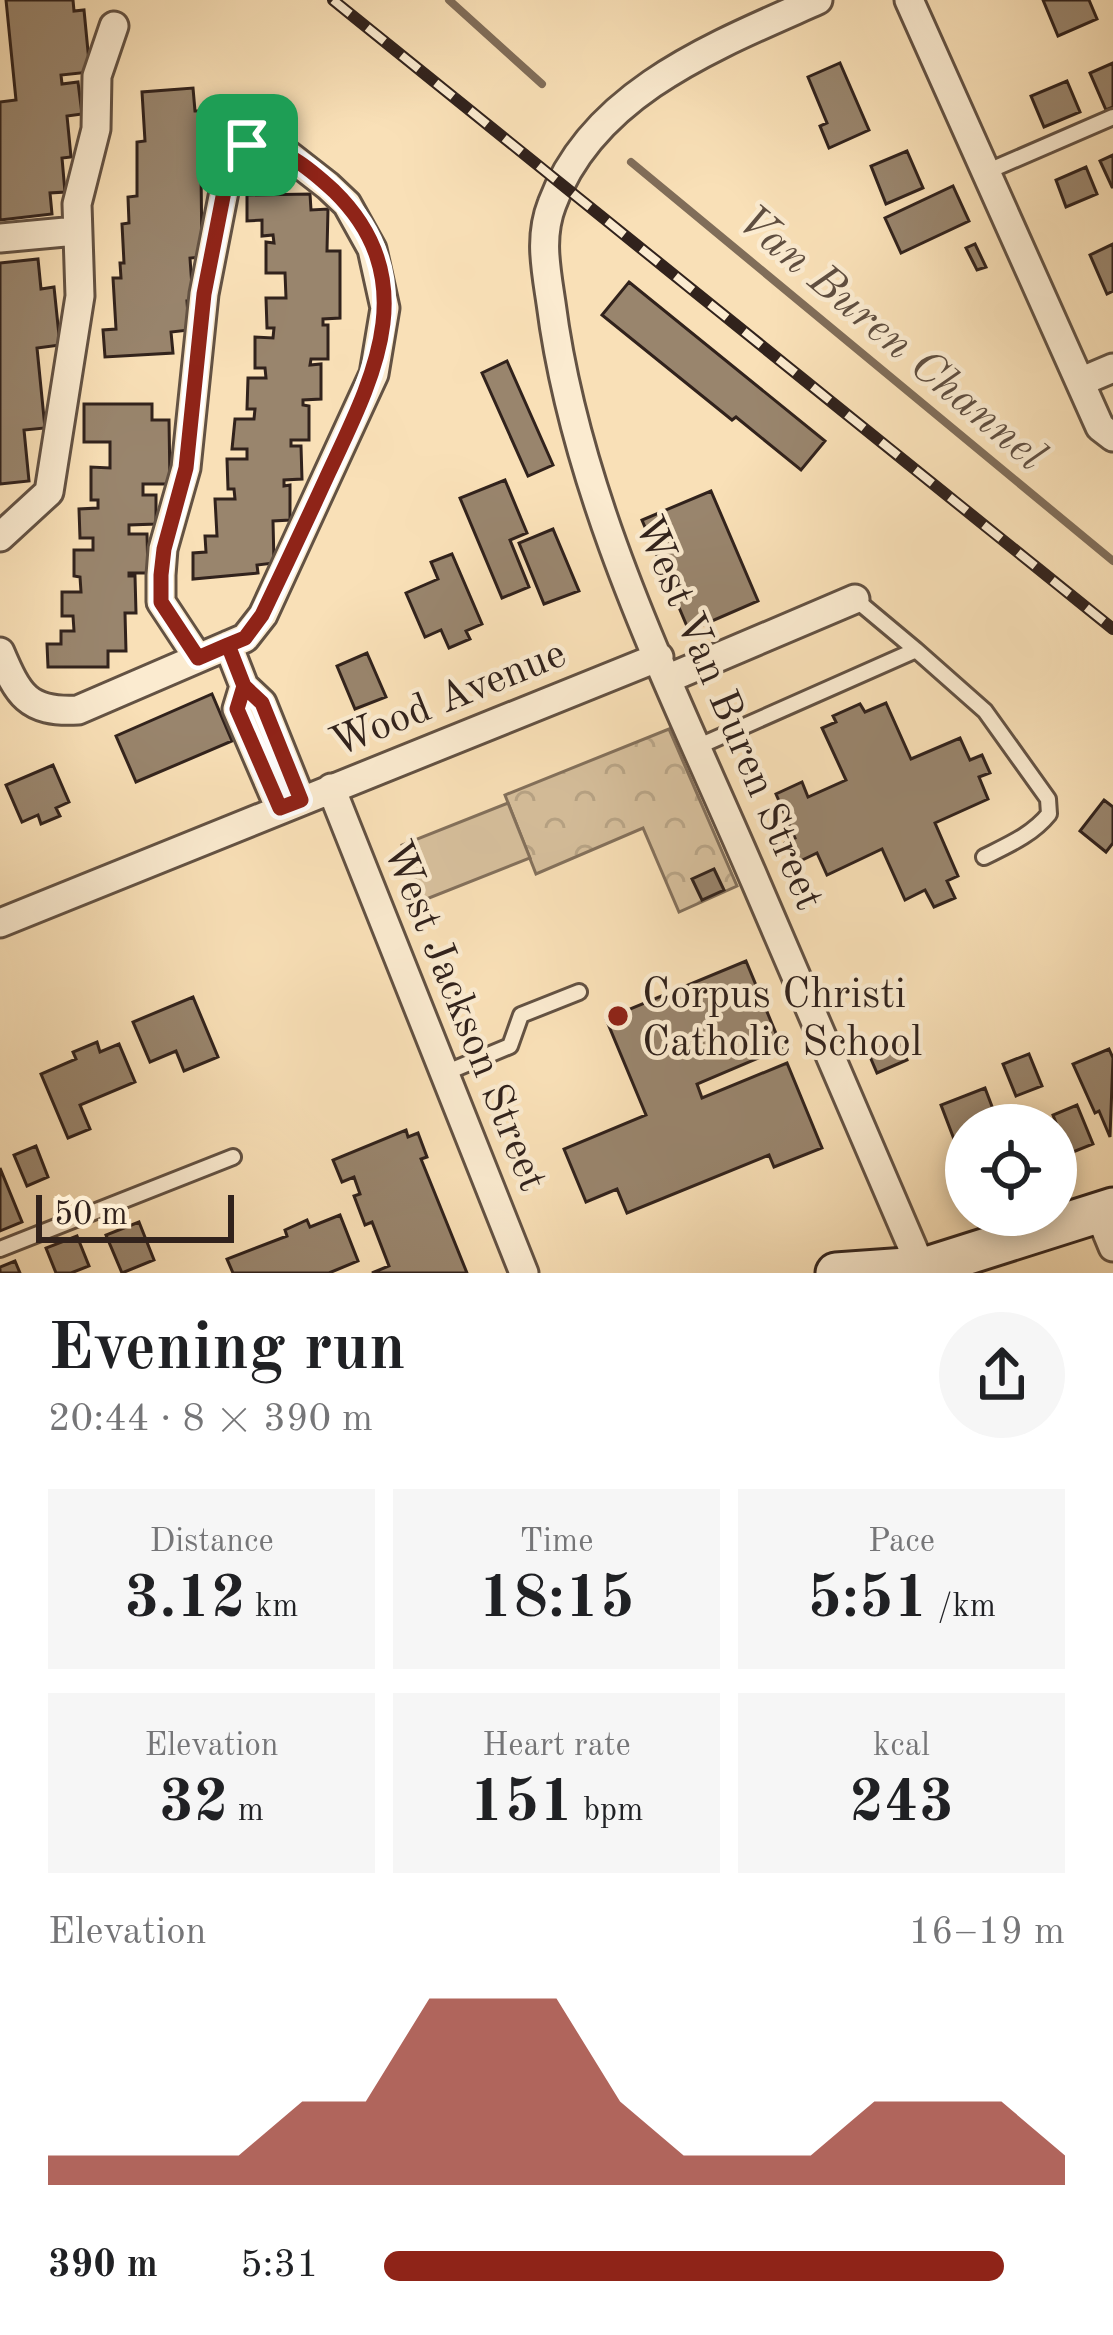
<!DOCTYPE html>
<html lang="en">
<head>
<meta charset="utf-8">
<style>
  body { margin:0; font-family:"Old Standard TT",serif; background:#f6f6f6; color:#202124; height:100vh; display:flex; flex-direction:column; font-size:45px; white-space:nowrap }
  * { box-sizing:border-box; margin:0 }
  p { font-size:39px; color:#757577 }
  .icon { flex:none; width:66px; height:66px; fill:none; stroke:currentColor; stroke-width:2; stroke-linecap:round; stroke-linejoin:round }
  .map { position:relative; height:1273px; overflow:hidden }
  .drawer { display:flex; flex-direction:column; background:#fff; flex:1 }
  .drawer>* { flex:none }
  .tools { position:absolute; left:945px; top:1104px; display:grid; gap:24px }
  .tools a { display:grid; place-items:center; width:132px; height:132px; border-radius:50%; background:#fff; box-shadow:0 6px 18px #0003; font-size:60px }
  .scale { position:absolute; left:36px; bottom:30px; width:198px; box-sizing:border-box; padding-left:12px; border:6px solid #31221c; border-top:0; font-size:33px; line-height:42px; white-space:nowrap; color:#31221c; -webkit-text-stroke:9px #fbebd0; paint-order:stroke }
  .pin { position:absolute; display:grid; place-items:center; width:102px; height:102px; color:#fff; margin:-51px; border-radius:24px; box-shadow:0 6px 18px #0006 }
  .round { display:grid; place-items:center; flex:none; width:126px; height:126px; border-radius:63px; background:#f6f6f6 }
  .head { display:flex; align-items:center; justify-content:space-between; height:204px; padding:0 48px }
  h1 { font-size:66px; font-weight:600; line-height:90px }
  .figures { display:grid; grid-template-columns:repeat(3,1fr); gap:18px; height:204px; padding:12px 48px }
  .figures div { display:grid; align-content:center; border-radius:0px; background:#f6f6f6; text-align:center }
  .figures b { font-size:60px; font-weight:600 }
  .figures small { font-size:33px; font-weight:400 }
  .figures p { font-size:33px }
  .chart { height:336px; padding:24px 48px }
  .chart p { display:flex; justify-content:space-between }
  .chart svg { width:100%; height:216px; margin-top:12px; fill:#8f2418; opacity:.7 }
  ul { padding:0 48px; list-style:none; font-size:39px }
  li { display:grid; grid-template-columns:192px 144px 1fr; align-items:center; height:90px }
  li i { height:30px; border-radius:15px; background:#8f2418 }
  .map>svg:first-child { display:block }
  .forest { fill:url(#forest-crowns); stroke:#84715c; stroke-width:3 }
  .pitch { fill:#d7c09d; stroke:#84715c; stroke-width:3 }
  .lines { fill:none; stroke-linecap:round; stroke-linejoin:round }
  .stream { stroke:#806d59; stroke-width:8 }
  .building { fill:#99856d; stroke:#31221c; stroke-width:3 }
  .service-casing { stroke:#635243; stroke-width:20 }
  .minor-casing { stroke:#635243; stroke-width:33 }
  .secondary-casing { stroke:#31221c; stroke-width:45 }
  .service { stroke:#fbebd0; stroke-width:14 }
  .minor { stroke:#fbebd0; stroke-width:27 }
  .secondary { stroke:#fbebd0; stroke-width:39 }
  .rail-casing { stroke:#31221c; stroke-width:12 }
  .rail { stroke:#fbebd0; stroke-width:8; stroke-dasharray:22; stroke-linecap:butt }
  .route-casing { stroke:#fff; stroke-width:24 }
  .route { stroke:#8f2418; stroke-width:15 }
  .poi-dot { fill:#8f2418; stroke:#fbebd0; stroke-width:4.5 }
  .labels { text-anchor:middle; stroke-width:9; stroke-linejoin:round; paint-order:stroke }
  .street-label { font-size:42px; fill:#31221c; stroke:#fbebd0 }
  .poi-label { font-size:42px; fill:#31221c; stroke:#fbebd0; text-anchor:start }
  .water-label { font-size:45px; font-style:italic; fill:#5f4e40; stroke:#fbebd0 }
</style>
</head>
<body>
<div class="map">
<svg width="1113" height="1273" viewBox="0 0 1113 1273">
  <defs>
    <pattern id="forest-crowns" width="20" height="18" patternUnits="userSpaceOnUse" patternTransform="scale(3)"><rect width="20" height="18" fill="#d7c09d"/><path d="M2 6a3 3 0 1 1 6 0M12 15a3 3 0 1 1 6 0" fill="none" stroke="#b9a587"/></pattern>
  </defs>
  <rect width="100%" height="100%" fill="#f9e0b7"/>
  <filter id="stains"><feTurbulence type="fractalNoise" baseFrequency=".00167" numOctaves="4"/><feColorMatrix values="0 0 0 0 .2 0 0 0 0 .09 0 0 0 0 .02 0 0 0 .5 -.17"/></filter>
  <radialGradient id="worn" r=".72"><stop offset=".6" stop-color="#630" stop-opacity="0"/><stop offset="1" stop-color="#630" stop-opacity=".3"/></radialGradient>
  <path class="forest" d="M669 729 737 886 679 912 643 828 536 874 505 795Z"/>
  <path class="pitch" d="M508 803 530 858 424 900 402 845Z"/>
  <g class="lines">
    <path class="stream" d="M449 0 542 84
      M631 162 1113 561"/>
  </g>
  <path class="building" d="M6 0H73L74 11 84 10 90 72 61 75 62 84 78 82 82 114 67 116 71 157 62 158 65 192 50 193 52 214 0 220V102L16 100Z
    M1043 0H1089L1097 19 1058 36Z
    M840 63 869 130 829 148 820 126 827 123 808 77Z
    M1113 63V107L1106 110 1090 73Z
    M1067 81 1080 112 1044 127 1031 96Z
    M193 88 195 111H208L212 169 201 170 202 257 190 258 193 301H187L189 330 171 332 173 353 105 357 103 330 116 329 113 278H121L120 263H124L122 224 129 223 128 197 137 196V142L145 141 142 92Z
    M907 151 923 188 886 204 871 166Z
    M1113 155V187H1112L1100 161Z
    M1086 167 1097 194 1066 207 1056 180Z
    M953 186 969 221 901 253 885 218Z
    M310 194 311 210 328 209 327 251H340V318L323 319V325H328V359H311L310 365 321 364V399L303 400V405L309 406V440H291V446H301L302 479 284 480V486L290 485V520L273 521 274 563 257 565 258 573 193 579V553L206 552 205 536H217L215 499H235L234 489H228L227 459H247V449H232L235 419H254L255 409H247L248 378H266L265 368H255V337L273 338 274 328H267L266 298H286L285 273H266V242L274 243 273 235 262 236V220L247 221V195Z
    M975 244 986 267 977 270 966 248Z
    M1113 244V291L1107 294 1090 255Z
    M38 259 41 289 54 287 60 345 37 348 45 428 24 430 29 481 0 484V263Z
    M629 282 825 441 801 470 736 417 732 420 602 315Z
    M507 361 553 465 528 476 482 373Z
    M84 404H152V420H169L170 484H143V495H156V524L129 525V534H147L148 573H129V576H135L136 613H125L126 651H108V667H48L47 644H61V631H74L73 616H62V592H81L80 577 74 576V550H93V538H80L79 509 98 508V500H91V467L110 468V442H84Z
    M505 480 527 533 510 540 529 587 502 598 460 498Z
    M711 491 758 601 689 631 642 520Z
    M553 529 579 591 544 604 519 543Z
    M452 554 482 624 466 631 470 639 449 648 441 630 425 637 406 593 438 579 431 562Z
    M367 653 386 697 355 709 337 666Z
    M212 694 232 741 136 782 116 736Z
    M886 703 911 759 960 738 970 760 982 755 990 773 979 777 988 799 935 823 958 876 947 881 955 898 934 907 925 890 905 900 882 849 827 875 817 853 794 864 785 843 795 838 776 794 802 782 808 797 846 780 822 728 836 722 833 716 860 704 865 712Z
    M53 765 69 802 56 808 60 816 41 824 38 815 22 822 6 785Z
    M1104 800 1113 807V843L1106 852 1080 831Z
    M714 869 724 890 702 900 692 879Z
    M746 961 782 1048 697 1084 702 1098 787 1063 822 1148 774 1167 769 1155 627 1213 617 1189 586 1202 564 1149 646 1115 606 1019Z
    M193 997 218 1057 184 1071 176 1051 150 1062 133 1022Z
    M898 1039 907 1060 877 1073 868 1052Z
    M97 1042 100 1052 119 1044 135 1082 80 1105 90 1129 68 1138 41 1074 76 1059 73 1052Z
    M1109 1049 1113 1058 1110 1137 1099 1111 1095 1113 1073 1064Z
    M1029 1054 1042 1086 1016 1096 1003 1064Z
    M985 1088 999 1125H966V1156L962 1145 957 1147 941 1105Z
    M1077 1105 1093 1144 1068 1154 1053 1115Z
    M406 1130 408 1137 418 1133 427 1157 421 1159 467 1273H372L389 1266 372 1222 365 1225 354 1196 360 1194 354 1177 342 1182 333 1160Z
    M36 1146 48 1177 27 1186 14 1155Z
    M0 1168 22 1222 0 1231Z
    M340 1215 358 1261 329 1273H233L227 1259 287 1236 285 1230 307 1220 310 1227Z
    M139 1222 154 1260 122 1273 106 1235Z
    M77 1236 89 1266 71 1273H56L46 1248Z
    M15 1261 20 1273H0V1267Z"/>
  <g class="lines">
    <g class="service-casing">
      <path id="service" d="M986 172 1113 117
        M855 599 916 650
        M697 747 916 650 985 711 1048 799 1049 814C1032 835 1008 845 984 857
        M445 1073 510 1046 521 1015 579 992
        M0 1249 233 1157"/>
    </g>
    <g class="minor-casing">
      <path id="minor" d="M818 0C717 45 593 92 552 204 539 237 546 269 551 303 577 506 676 696 756 883 811 1011 866 1139 921 1267
        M909 0 1100 427 1113 437
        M0 238 76 231
        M1080 382 1113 368
        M0 537 49 492 80 296 77 204 96 129 97 76 114 26
        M228 645 244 686 262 703 301 800
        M0 652C18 694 27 713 78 710L245 638 263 615 374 374 385 308 372 249 347 204 328 186 287 154 265 145 247 144 236 153 228 171 204 294 186 468 163 549 161 575V602L198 658
        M667 679 855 599
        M244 686 237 709 280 809
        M331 788 524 1273
        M0 923 659 657
        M1099 1213 1113 1247"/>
    </g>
    <g class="secondary-casing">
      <path id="secondary" d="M836 1273 921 1267
        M908 1273 1113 1208"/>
    </g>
    <use href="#service" class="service"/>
    <use href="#minor" class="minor"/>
    <use href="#secondary" class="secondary"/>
    <g class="rail-casing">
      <path id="rail" d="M333 0 1113 629"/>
    </g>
    <use href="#rail" class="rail"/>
  </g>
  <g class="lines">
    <g class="route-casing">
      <path id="route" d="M247 145 236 153 228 171 204 294 186 468 164 549 161 575V602L198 658 228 645 244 686 262 703 301 800 280 808 237 709 244 686 228 645 245 638 262 615C285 567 307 520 329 472 373 378 425 280 334 191 309 168 282 145 247 145"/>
    </g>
    <use href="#route" class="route"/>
  </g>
  <circle class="poi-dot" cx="618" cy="1016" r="12"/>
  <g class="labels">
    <g class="street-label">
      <text transform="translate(447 696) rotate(-22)" y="15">Wood Avenue</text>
      <text transform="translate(731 712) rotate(67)" y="15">West Van Buren Street</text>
      <text transform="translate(467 1015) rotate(68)" y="15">West Jackson Street</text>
    </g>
    <g class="poi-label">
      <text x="642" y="1007">Corpus Christi<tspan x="642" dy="48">Catholic School</tspan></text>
    </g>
    <g class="water-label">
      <text transform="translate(893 336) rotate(40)" y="16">Van Buren Channel</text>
    </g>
  </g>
  <rect width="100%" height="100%" filter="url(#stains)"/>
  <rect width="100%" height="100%" fill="url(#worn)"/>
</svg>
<div class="tools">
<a><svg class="icon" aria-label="locate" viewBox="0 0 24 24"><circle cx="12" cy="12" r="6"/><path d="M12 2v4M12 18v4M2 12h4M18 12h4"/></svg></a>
</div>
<div class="scale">50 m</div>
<div class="pin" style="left:247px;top:145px;background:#1e9e55"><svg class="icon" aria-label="arrive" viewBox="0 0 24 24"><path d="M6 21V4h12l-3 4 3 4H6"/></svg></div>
</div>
<section class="drawer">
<div class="head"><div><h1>Evening run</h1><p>20:44 · 8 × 390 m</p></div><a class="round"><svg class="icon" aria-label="share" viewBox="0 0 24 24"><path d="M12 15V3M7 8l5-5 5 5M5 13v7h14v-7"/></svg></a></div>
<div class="figures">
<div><p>Distance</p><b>3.12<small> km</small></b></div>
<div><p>Time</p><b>18:15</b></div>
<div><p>Pace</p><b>5:51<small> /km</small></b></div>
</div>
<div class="figures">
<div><p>Elevation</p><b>32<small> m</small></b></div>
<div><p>Heart rate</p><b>151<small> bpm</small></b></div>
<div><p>kcal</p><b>243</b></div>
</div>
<div class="chart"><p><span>Elevation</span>16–19 m</p>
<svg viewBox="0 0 160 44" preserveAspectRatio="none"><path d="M0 44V38L10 38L20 38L30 38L40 27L50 27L60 6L70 6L80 6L90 27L100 38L110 38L120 38L130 27L140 27L150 27L160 38V44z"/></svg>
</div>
<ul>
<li><b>390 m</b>5:31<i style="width:91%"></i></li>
</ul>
</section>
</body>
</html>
